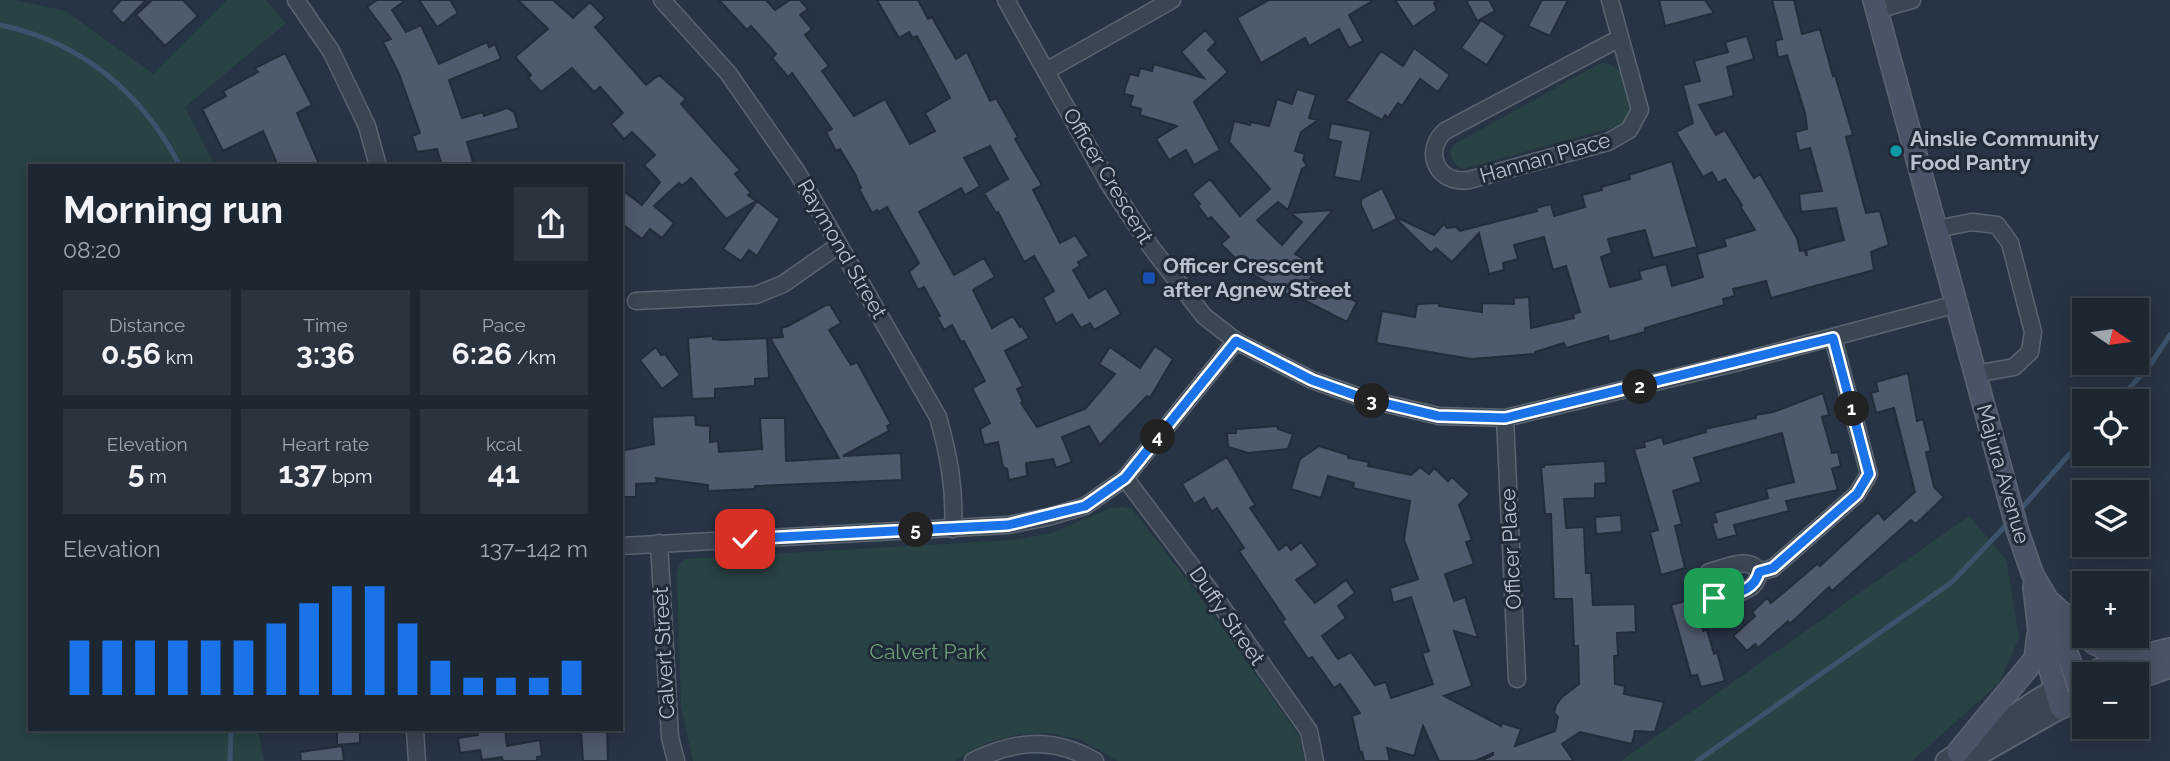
<!DOCTYPE html>
<html lang="en">
<head>
<meta charset="utf-8">
<style>
  body { margin:0; font-family:Raleway,sans-serif; background:#2a333e; color:#f1f3f6; height:100vh; display:flex; flex-direction:column; font-size:26px; white-space:nowrap }
  * { box-sizing:border-box; margin:0 }
  p { font-size:23px; color:#a0a5ac }
  .icon { flex:none; width:38px; height:38px; fill:none; stroke:currentColor; stroke-width:2; stroke-linecap:round; stroke-linejoin:round }
  .map { position:relative; flex:1; overflow:hidden }
  .details { position:absolute; left:28px; top:164px; width:595px; height:567px; display:flex; flex-direction:column; background:#1d2732; border-radius:0px; box-shadow:0 4px 18px #0003,0 0 0 2px #3b444d }
  .details>* { flex:none }
  .needle { width:46px; rotate:103deg }
  .fabs { position:absolute; left:2072px; top:298px; display:grid; gap:14px }
  .fabs a { display:grid; place-items:center; width:77px; height:77px; border-radius:0px; background:#1d2732; box-shadow:0 4px 18px #0003,0 0 0 2px #3b444d; font-size:35px }
  .pin { position:absolute; display:grid; place-items:center; width:60px; height:60px; color:#fff; margin:-30px; border-radius:14px; box-shadow:0 4px 10px #0006 }
  .km { position:absolute; width:35px; height:35px; margin:-18px; border-radius:50%; background:#222; color:#fff; font-size:19px; line-height:35px; text-align:center }
  .round { display:grid; place-items:center; flex:none; width:74px; height:74px; border-radius:0px; background:#2a333e }
  .head { display:flex; align-items:center; justify-content:space-between; height:119px; padding:0 35px }
  h1 { font-size:38px; font-weight:700; line-height:52px }
  .stats { display:grid; grid-template-columns:repeat(3,1fr); gap:10px; height:119px; padding:7px 35px }
  .stats div { display:grid; align-content:center; border-radius:0px; background:#2a333e; text-align:center }
  .stats b { font-size:30px; font-weight:700 }
  .stats small { font-size:19px; font-weight:400 }
  .stats p { font-size:19px }
  .chart { height:196px; padding:14px 35px }
  .chart p { display:flex; justify-content:space-between }
  .chart svg { width:100%; height:126px; margin-top:7px; stroke:#1a73e8; stroke-width:6 }
  .map>svg:first-child { display:block }
  .green { fill:#294244 }
  .lines { fill:none; stroke-linecap:round; stroke-linejoin:round }
  .stream { stroke:#3d526c; stroke-width:5 }
  .building { fill:#4e5b6c; stroke:#222d3a; stroke-width:2 }
  .minor-casing { stroke:#5a6470; stroke-width:19 }
  .tertiary-casing { stroke:#5a6470; stroke-width:23 }
  .secondary-casing { stroke:#5a6470; stroke-width:24 }
  .minor { stroke:#3b4653; stroke-width:16 }
  .tertiary { stroke:#3b4653; stroke-width:19 }
  .secondary { stroke:#495566; stroke-width:21 }
  .route-casing { stroke:#fff; stroke-width:14 }
  .route { stroke:#1a73e8; stroke-width:9 }
  .culture-dot { fill:#0f9aa8; stroke:#202b38; stroke-width:2.5 }
  .transit-dot { fill:#1a4fb4; stroke:#202b38; stroke-width:2.5 }
  .labels { text-anchor:middle; stroke-width:6; stroke-linejoin:round; paint-order:stroke }
  .poi-label { font-size:21px; font-weight:bold; fill:#b9c1cd; stroke:#202b38; text-anchor:start }
  .street-label { font-size:21px; fill:#b9c1cd; stroke:#202b38 }
  .park-label { font-size:21px; fill:#6f9e79; stroke:#202b38 }
</style>
</head>
<body>
<div class="map">
<svg width="2170" height="761" viewBox="0 0 2170 761">
  <rect width="100%" height="100%" fill="#273443"/>
  <path class="green" d="M0 0H14L66 11 153 74 227 0H266L286 23 185 107 215 166H30V730H258L264 761H0Z
    M1606 63C1629 69 1636 105 1625 124L1463 169C1454 165 1452 160 1450 151L1455 144 1599 64Z
    M1122 507 1132 509 1208 607 1300 737 1305 761H1118L1081 740 1050 733 1016 735 986 743 955 761H693L681 707 677 575 679 565 685 559 1013 540 1052 533 1111 508Z
    M1969 516 2006 559 2019 638 1999 683 1912 761H1621Z"/>
  <g class="lines">
    <path class="stream" d="M0 25C82 42 142 93 180 166
      M2118 401 2150 365 2170 335
      M2019 511 2084 438
      M230 761 231 730
      M1697 761 1952 582 2010 521"/>
  </g>
  <path class="building" d="M121 0H146L123 24 111 11Z
    M152 0H183L198 16 165 46 136 15Z
    M377 0H406L392 10 406 32 421 25 439 64 487 42 489 47 495 44 501 59 449 80 462 118 483 112 484 116 507 108 514 112 519 128 467 142 474 166H442L437 149 417 152 412 136 420 133 399 74 383 42 391 39 367 7Z
    M419 0H450L458 13 437 27Z
    M518 0H553L573 18 590 2 605 18 595 27 646 85 659 75 686 99 681 104 740 170 735 174 751 193 748 195 756 201 726 219 691 178 682 186 679 183 654 206 674 223 662 238 650 229 642 239 621 223V189L642 205 660 182 644 165 655 155 632 132 624 139 611 124 623 113 600 87 594 92 572 68 541 92 528 78 531 75 515 57 548 29Z
    M719 0H766L775 10 790 0H800L808 9 800 15 812 29 805 35 829 66 822 71 854 116 885 99 910 144 935 131 925 113 950 98 917 36 913 38 909 32 899 38 877 0H918L928 19 932 17 956 59 967 52 990 101 996 98 1018 137 1015 139 1042 185 1033 190 1060 243 1075 235 1089 256 1078 262 1080 266 1073 270 1089 298 1106 288 1121 314 1094 330 1090 323 1081 328 1072 314 1056 324 1043 298 1054 291 1034 256 1024 262 998 212 996 213 984 193 1008 179 990 146 964 158 980 186 965 195 961 188 919 212 954 275 984 258 995 277 973 290 992 328 1013 316 1020 327 1022 326 1029 338 1005 351 1023 386 1017 389 1023 402 1021 403 1037 427 1085 409 1115 374 1099 364 1110 347 1140 368 1155 346 1173 359 1150 398 1147 396 1100 445 1089 426 1062 437 1072 462 1056 468 1053 459 1026 463 1027 476 1009 480 1007 469 1003 467 998 442 984 445 980 429 990 423 972 388 985 381 964 341 961 342 952 325 944 330 937 317 940 316 924 287 918 290 909 272 919 263 887 207 879 212 877 210 872 213 859 189 861 188 855 174 840 149 836 151 826 132 832 129 792 73 788 77 772 58 776 54 751 26 747 30Z
    M1269 0H1374L1349 15 1363 41 1349 48 1339 29 1309 46 1305 38 1261 63 1237 18Z
    M1395 0H1440L1434 3 1437 10 1413 27Z
    M1466 0H1489L1495 11 1477 21Z
    M1542 0H1568L1550 36 1528 26Z
    M1659 0H1705L1714 13 1665 26Z
    M1772 0H1794L1802 34 1820 29 1833 76 1835 75 1853 135 1846 137 1866 213 1880 211 1889 245 1871 252 1874 270 1771 298 1766 281 1733 289 1735 296 1723 299 1724 305 1645 328V332L1609 342 1608 336 1566 348 1564 343 1535 352V354L1471 359 1376 343 1382 311 1415 317 1417 304 1439 303V306L1482 312V303L1514 304V298L1529 297 1531 328 1574 318 1573 314 1580 312 1566 266 1553 270 1544 237 1514 245 1518 259 1503 263 1504 270 1489 274 1479 233 1452 262 1436 248 1431 253 1398 221 1400 219 1434 235 1444 224 1447 228 1456 227 1460 231 1537 211 1536 208 1551 204 1554 216 1585 207 1582 195 1602 190 1601 187 1630 179 1629 175 1672 161 1697 247 1653 258 1645 230 1608 239 1612 253 1601 257 1610 287 1641 279 1639 271 1666 264 1672 286 1703 277 1697 254 1726 246 1724 239 1755 230 1740 206 1742 205 1725 179 1718 183 1712 172 1703 177 1676 132 1693 123 1683 85 1700 81 1694 61 1728 52 1725 42 1747 36 1754 59 1727 67 1734 96 1699 105 1716 135 1725 130 1754 178 1760 174 1797 238 1800 251 1804 250 1807 256 1806 250 1844 240 1836 208 1801 212 1799 194 1822 191 1810 148 1799 151 1795 132 1807 129 1805 113 1787 55 1778 58 1775 41 1782 39Z
    M1481 20 1505 36 1487 65 1461 48Z
    M1205 30 1216 42 1208 50 1228 72 1194 102 1220 150 1194 165 1186 150 1169 160 1156 139 1177 126 1140 115 1141 109 1130 106 1133 96 1124 94 1126 85 1130 74 1138 76 1140 68 1152 71 1154 64 1204 78 1181 52Z
    M1414 48 1450 75 1438 92 1420 79 1402 106 1398 103 1388 118 1385 115 1382 120 1346 101 1381 51 1403 66Z
    M285 53 312 105 297 113 320 166H278L263 131 223 151 202 109 226 96 223 91 258 72 255 68Z
    M1297 89 1316 95 1309 118 1318 120 1301 132 1295 151 1305 154 1303 160 1307 166 1302 169 1288 210 1278 202 1257 220 1282 245 1302 222 1291 213 1333 210 1295 254 1317 267 1310 279 1357 302 1347 322 1298 297 1297 300 1249 272 1221 244 1229 237 1211 217 1208 219 1198 206 1200 204 1192 194 1210 179 1240 216 1270 189 1229 142 1234 121 1250 125 1251 122 1269 126 1277 99 1292 104Z
    M1331 123 1371 131 1361 182 1334 177 1341 142 1328 139Z
    M1382 188 1397 219 1373 231 1361 205V199Z
    M757 201 780 219 757 256 749 250 741 261 723 249Z
    M826 305H830L841 323 829 330 851 365 857 362 891 424 887 426 889 431 843 456 901 453 902 480 755 486V489L708 491V485L656 478 657 483 636 484V497H622L621 451 654 444 652 417 695 415 696 425 710 426V442L718 441 719 452 762 449 760 418H785L786 461 839 458 770 338 783 337 781 328 788 326Z
    M713 336V339L723 340 767 338 769 378 755 379V386L715 389V398L692 399 688 338Z
    M656 347 661 355 665 354 680 375 662 389 640 360Z
    M1908 373 1917 421 1923 419 1931 451 1926 452 1934 487 1944 497 1916 524 1911 520 1832 591 1829 587 1790 624 1788 621 1758 648 1755 644 1747 651 1733 636 1755 616 1752 612 1767 598 1771 603 1817 564 1820 566 1878 512 1884 520 1915 492 1894 408 1876 413 1871 393 1878 391 1876 382Z
    M1823 393 1829 415 1822 417 1832 453 1838 452 1841 466 1832 469 1838 490 1786 501 1789 511 1734 525 1737 535 1717 540 1712 523 1717 522 1714 513 1768 498 1766 489 1794 482 1782 433 1694 458 1701 482 1673 491 1682 524 1675 526 1685 568 1661 575 1650 532 1658 530 1634 449 1645 447 1644 442 1662 437 1664 444 1706 432 1705 429 1756 418V415L1773 412Z
    M1278 426V429L1293 434 1288 449 1248 453 1228 447 1227 433H1236V429Z
    M1319 446 1348 455V458L1369 462 1368 466 1411 475 1420 467 1429 474 1434 468 1448 481 1452 477 1470 494 1459 505 1472 540 1466 542 1474 564 1445 574 1454 601 1465 597 1478 638 1454 631 1472 686 1444 696 1501 726 1502 723 1521 729 1515 746 1555 731 1558 717 1554 713 1556 705 1562 697 1579 684 1578 646H1574L1572 599H1554L1551 514H1545L1541 467H1544V465L1605 461 1606 483 1595 484V498L1564 499 1566 528 1584 527 1586 573H1591L1593 605 1635 604 1636 632 1617 633 1618 656H1614L1615 684 1625 686 1624 694 1664 702 1655 732 1635 731 1632 744 1580 732 1562 744 1574 761H1481L1493 755V753L1475 761H1439L1423 726 1414 756 1387 748 1390 761H1364L1362 752 1360 753 1352 716 1360 713 1340 684 1334 688 1312 657 1308 659 1300 647 1282 621 1285 619 1239 551 1244 548 1217 508 1212 512 1204 498 1194 504 1182 484 1227 457 1255 505 1250 508 1279 550 1287 544 1291 550 1301 542 1318 565 1296 580 1315 603 1346 580 1355 593 1338 606 1346 618 1322 636 1338 659 1351 652 1375 685 1386 682 1391 698 1433 684 1422 653 1429 651 1411 597 1393 603 1390 588 1418 579 1404 539 1410 501 1353 488 1354 483 1328 476 1321 498 1291 489 1300 459Z
    M1621 515 1622 532 1596 534 1595 517Z
    M1695 598 1703 631 1707 630 1714 654 1717 652 1725 681 1701 687 1697 675 1691 676 1671 605Z
    M337 730H360V743L337 745Z
    M477 730H505L507 746 540 740 542 756 537 757V761H503L502 757 482 760 480 750 460 753 458 738 478 735Z
    M581 730H607L608 761H583Z
    M342 746 344 761H301L300 752Z"/>
  <g class="lines">
    <g class="minor-casing">
      <path id="minor" d="M296 0 331 51 367 126 378 166
        M662 0 728 73 797 172 938 417C949 456 955 488 953 529
        M1006 0 1109 184 1151 247 1204 316 1236 341 1312 380 1366 399 1439 416 1505 418 1735 363 1957 304
        M1610 0C1620 37 1630 73 1640 110L1629 130 1608 142 1469 180C1438 185 1422 152 1445 131L1620 38
        M1876 10 1912 0
        M1046 71 1172 0
        M1936 229 1972 222 1997 225 2010 243 2033 332 2030 352 2014 367 1975 374
        M636 301 756 295 783 284 839 245
        M1505 418 1517 679
        M1125 478 1217 600 1309 731 1315 761
        M659 543 670 737 676 761
        M621 546 1008 525 1048 517 1085 506 1125 478 1236 341
        M1759 572C1749 555 1726 568 1709 572 1689 606 1735 598 1751 587 1756 583 1758 578 1759 572L1773 568 1857 494 1869 474 1833 338
        M415 730 417 761
        M973 761C1016 740 1053 737 1095 761"/>
    </g>
    <g class="tertiary-casing">
      <path id="tertiary" d="M1946 761 2038 699 2054 690
        M1968 761 2061 708"/>
    </g>
    <g class="secondary-casing">
      <path id="secondary" d="M1874 0 2018 532 2033 575 2047 599 2083 696
        M2034 587 2039 630 2061 708 2084 696
        M2051 603 2084 633
        M2086 635 2094 643 2125 660
        M2087 674 2125 660 2170 649
        M2137 678 2170 667
        M1958 752 2035 659 2038 635"/>
    </g>
    <use href="#minor" class="minor"/>
    <use href="#tertiary" class="tertiary"/>
    <use href="#secondary" class="secondary"/>
  </g>
  <g class="lines">
    <g class="route-casing">
      <path id="route" d="M745 539 1008 525 1085 506 1125 478 1236 341 1312 380 1366 399 1438 416 1505 418 1833 338 1869 474 1857 494 1773 568 1759 572C1754 593 1733 593 1714 598"/>
    </g>
    <use href="#route" class="route"/>
  </g>
  <circle class="culture-dot" cx="1896" cy="151" r="7"/>
  <rect class="transit-dot" x="1142" y="271" width="14" height="14" rx="3.5"/>
  <g class="labels">
    <g class="poi-label">
      <text x="1910" y="146">Ainslie Community<tspan x="1910" dy="24">Food Pantry</tspan></text>
      <text x="1163" y="273">Officer Crescent<tspan x="1163" dy="24">after Agnew Street</tspan></text>
    </g>
    <g class="street-label">
      <text transform="translate(1545 158) rotate(-16)" y="7">Hannan Place</text>
      <text transform="translate(1108 176) rotate(59)" y="7">Officer Crescent</text>
      <text transform="translate(842 249) rotate(60)" y="7">Raymond Street</text>
      <text transform="translate(2003 474) rotate(74)" y="7">Majura Avenue</text>
      <text transform="translate(1511 549) rotate(-93)" y="7">Officer Place</text>
      <text transform="translate(1227 616) rotate(55)" y="7">Duffy Street</text>
      <text transform="translate(664 653) rotate(-93)" y="7">Calvert Street</text>
    </g>
    <g class="park-label">
      <text x="928" y="659">Calvert Park</text>
    </g>
  </g>
</svg>
<div class="fabs">
<a><svg class="needle" viewBox="-14 -14 28 28"><path d="M0-13l5 13h-10z" fill="#e53935"/><path d="M0 13l5-13h-10z" fill="#a0a5ac"/></svg></a>
<a><svg class="icon" aria-label="locate" viewBox="0 0 24 24"><circle cx="12" cy="12" r="6"/><path d="M12 2v4M12 18v4M2 12h4M18 12h4"/></svg></a>
<a><svg class="icon" aria-label="layers" viewBox="0 0 24 24"><path d="M12 4l9 5-9 5-9-5zM3 14l9 5 9-5"/></svg></a>
<a>+</a>
<a>−</a>
</div>
<div class="pin" style="left:1714px;top:598px;background:#1e9e55"><svg class="icon" aria-label="arrive" viewBox="0 0 24 24"><path d="M6 21V4h12l-3 4 3 4H6"/></svg></div>
<div class="pin" style="left:745px;top:539px;background:#d93025"><svg class="icon" aria-label="check" viewBox="0 0 24 24"><path d="M5 12l5 5 9-10"/></svg></div>
<b class="km" style="left:1852px;top:409px">1</b>
<b class="km" style="left:1640px;top:387px">2</b>
<b class="km" style="left:1372px;top:401px">3</b>
<b class="km" style="left:1158px;top:437px">4</b>
<b class="km" style="left:916px;top:530px">5</b>
<section class="details">
<div class="head"><div><h1>Morning run</h1><p>08:20</p></div><a class="round"><svg class="icon" aria-label="share" viewBox="0 0 24 24"><path d="M12 15V3M7 8l5-5 5 5M5 13v7h14v-7"/></svg></a></div>
<div class="stats">
<div><p>Distance</p><b>0.56<small> km</small></b></div>
<div><p>Time</p><b>3:36</b></div>
<div><p>Pace</p><b>6:26<small> /km</small></b></div>
</div>
<div class="stats">
<div><p>Elevation</p><b>5<small> m</small></b></div>
<div><p>Heart rate</p><b>137<small> bpm</small></b></div>
<div><p>kcal</p><b>41</b></div>
</div>
<div class="chart"><p><span>Elevation</span>137–142 m</p>
<svg viewBox="0 0 160 44" preserveAspectRatio="none"><path d="M5 44V25M15 44V25M25 44V25M35 44V25M45 44V25M55 44V25M65 44V19M75 44V12M85 44V6M95 44V6M105 44V19M115 44V32M125 44V38M135 44V38M145 44V38M155 44V32"/></svg>
</div>
</section>
</div>
</body>
</html>
